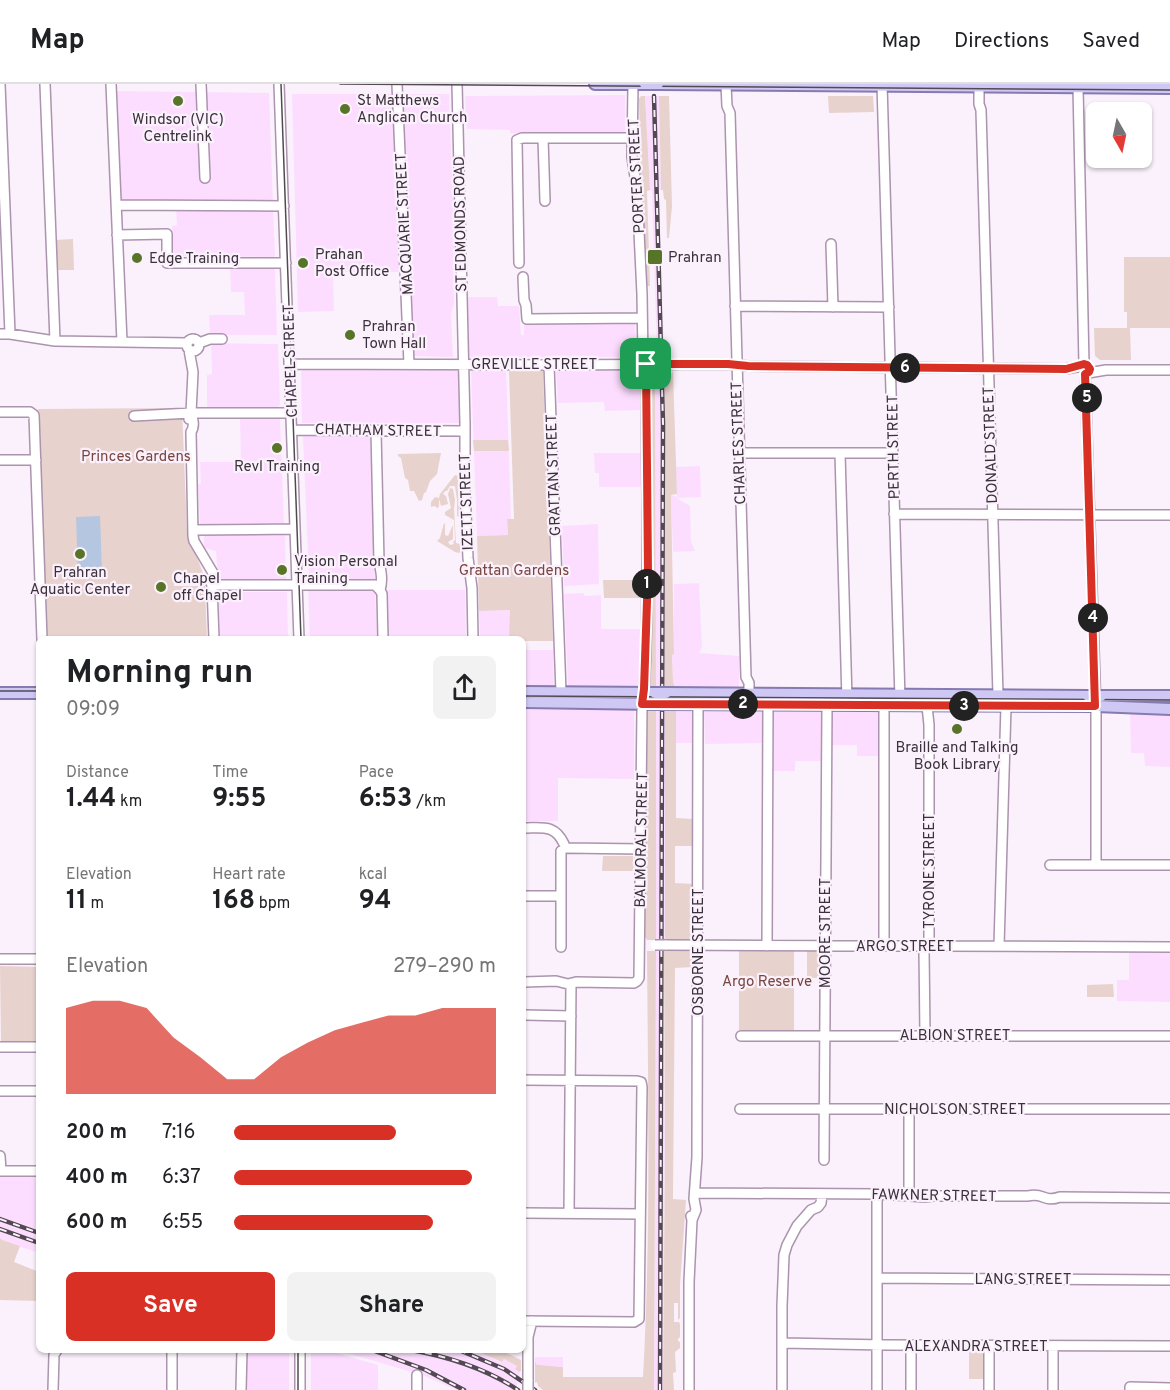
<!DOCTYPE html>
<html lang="en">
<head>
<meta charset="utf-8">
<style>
  body { margin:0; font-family:Overpass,sans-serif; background:#f2f2f2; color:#202124; height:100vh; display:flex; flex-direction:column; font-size:22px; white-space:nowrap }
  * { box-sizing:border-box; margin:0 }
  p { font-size:20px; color:#757577 }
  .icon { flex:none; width:33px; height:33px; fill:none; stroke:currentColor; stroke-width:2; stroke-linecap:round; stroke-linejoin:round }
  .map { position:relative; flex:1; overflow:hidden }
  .panel { position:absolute; left:36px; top:552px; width:490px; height:717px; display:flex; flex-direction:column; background:#fff; border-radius:9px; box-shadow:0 2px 4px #0004 }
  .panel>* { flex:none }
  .needle { width:39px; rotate:171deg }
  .tools { position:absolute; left:1086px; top:18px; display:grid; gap:12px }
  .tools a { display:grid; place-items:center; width:66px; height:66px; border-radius:9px; background:#fff; box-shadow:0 2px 4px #0004; font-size:30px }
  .pin { position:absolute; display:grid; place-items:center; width:51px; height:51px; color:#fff; margin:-26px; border-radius:12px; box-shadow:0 3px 9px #0006 }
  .km { position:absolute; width:30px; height:30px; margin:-15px; border-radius:50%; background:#222; color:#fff; font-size:16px; line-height:30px; text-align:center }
  .round { display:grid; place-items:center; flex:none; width:63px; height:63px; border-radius:9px; background:#f2f2f2 }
  .headline { display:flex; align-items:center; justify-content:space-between; height:102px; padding:0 30px }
  h1 { font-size:33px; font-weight:700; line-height:45px }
  .figures { display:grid; grid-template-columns:repeat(3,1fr); gap:9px; height:102px; padding:6px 30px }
  .figures div { display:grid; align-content:center }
  .figures b { font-size:26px; font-weight:700 }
  .figures small { font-size:16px; font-weight:400 }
  .figures p { font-size:16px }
  .chart { height:168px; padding:12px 30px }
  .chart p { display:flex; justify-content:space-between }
  .chart svg { width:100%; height:108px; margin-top:6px; fill:#d93025; opacity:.7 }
  .cta { display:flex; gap:12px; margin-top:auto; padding:12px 30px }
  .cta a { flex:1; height:69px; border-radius:9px; background:#d93025; color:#fff; font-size:24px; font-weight:700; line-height:69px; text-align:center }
  .cta a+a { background:#f2f2f2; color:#202124 }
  ul { padding:0 30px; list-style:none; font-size:20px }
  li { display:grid; grid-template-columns:96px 72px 1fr; align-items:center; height:45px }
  li i { height:15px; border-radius:8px; background:#d93025 }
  header { display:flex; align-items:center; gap:36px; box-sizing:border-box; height:84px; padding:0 30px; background:#fff; border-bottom:2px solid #e0e0e0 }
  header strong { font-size:28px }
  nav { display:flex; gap:33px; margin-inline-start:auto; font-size:21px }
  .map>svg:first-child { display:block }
  .built { fill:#fdddff }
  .green { fill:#e8d2ce }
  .water { fill:#b5c6e0 }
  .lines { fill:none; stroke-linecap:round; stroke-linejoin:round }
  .minor-casing { stroke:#ac93ae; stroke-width:12 }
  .major-casing { stroke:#867baf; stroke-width:14 }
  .minor { stroke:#fff; stroke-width:9 }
  .major { stroke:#cfc8f4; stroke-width:10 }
  .tram { stroke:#534953; stroke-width:1.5 }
  .rail-casing { stroke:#534953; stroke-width:4.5 }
  .rail { stroke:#fbf1fc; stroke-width:2; stroke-dasharray:7; stroke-linecap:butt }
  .minor-bridge-casing { stroke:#ac93ae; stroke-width:12; stroke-linecap:butt }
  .major-bridge-casing { stroke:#867baf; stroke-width:14; stroke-linecap:butt }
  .minor-bridge { stroke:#fff; stroke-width:9 }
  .major-bridge { stroke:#cfc8f4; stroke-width:10 }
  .route-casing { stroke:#fff; stroke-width:12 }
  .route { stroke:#d93025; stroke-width:8 }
  .poi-dot { fill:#577429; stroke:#fbf1fc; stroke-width:2 }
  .labels { text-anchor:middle; stroke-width:4.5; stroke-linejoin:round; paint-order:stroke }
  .poi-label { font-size:15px; fill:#3b313b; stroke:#fbf1fc; text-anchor:start }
  .street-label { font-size:15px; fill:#3b313b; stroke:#fbf1fc }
  .park-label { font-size:15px; fill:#78463e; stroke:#fbf1fc }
</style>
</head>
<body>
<header>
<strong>Map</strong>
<nav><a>Map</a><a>Directions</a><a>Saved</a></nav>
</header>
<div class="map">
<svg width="1170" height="1306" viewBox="0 0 1170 1306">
  <rect width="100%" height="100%" fill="#fbf1fc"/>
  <path class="built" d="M116 7 269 9 273 119 122 117 120 115Z
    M292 10H395L402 188H333L334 227 298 228Z
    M403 10H449L455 172H453L454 221 451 229 453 273 414 272Z
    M625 11V49H510V46L467 45 466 38 465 12Z
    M645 12H659L661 106H659L664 270H657L652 107 650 106Z
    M176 125H273L275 172 273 173 173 172 172 142 177 141Z
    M230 184H275L277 251H210L209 231H245L244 208H231Z
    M466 213H497L498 222H519L521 251H524V237L635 238 636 271 634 273H471L468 271Z
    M211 259 278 260 280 321 278 323H207V291L212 290Z
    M473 285H506L511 435 507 436 508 451 477 452 471 287Z
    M303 286H458L459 339H302L301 287Z
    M556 286H640L641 326 605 327 604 318 558 319Z
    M665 290V603H656L655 291Z
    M240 335H279L280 336 284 439 200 440 198 400 201 399 200 378H241Z
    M303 352H370L375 495H309Z
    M594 369H642L643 403H599V389H595Z
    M700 382 701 413 677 414 690 422 691 457 695 467 673 468 671 411 677 413 676 383Z
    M598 440 599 500 564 502 562 442Z
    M204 450H285L286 495H218L216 467 204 464Z
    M699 499 702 563 699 569 739 572V604H675L673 598 672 570H674V500Z
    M308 505 375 506 377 555H310Z
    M388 506H465L466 553H422V555H388L386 507Z
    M218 508H287L288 555H220Z
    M583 509 585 512 601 511V545H641L640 600 636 604 568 603 564 510Z
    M510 526 511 555H480L479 527Z
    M524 566H553L554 603H524Z
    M524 625 634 626V695L558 694V737H524Z
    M656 626H665V856H656Z
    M676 626H690L693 630V659H676Z
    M706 626 761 627 763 628 762 659 705 660 704 628Z
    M772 627H821V677H795V687H771Z
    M832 627H880V672H857V661H832Z
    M1130 629H1148L1170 632V683L1145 682 1144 669H1131Z
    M656 867H664L665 1061 663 1306H654Z
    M1129 867H1170V918L1117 917V896H1129Z
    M0 1093H39V1169L0 1156Z
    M311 1266H326L378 1281V1306H311Z
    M337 1266H474L501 1278 504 1275 517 1282 515 1285 520 1289 516 1306H457L422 1291Z
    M244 1268H287L289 1269V1306H244Z
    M535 1273H563V1283H549L545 1281H536L535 1278Z"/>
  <path class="green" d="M641 12H645L650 106 647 107 650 202H646L641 103 639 15Z
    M659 12H669L672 122 669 154H667L666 116 664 115 663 106H661Z
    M828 12H873L874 28 829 29Z
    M73 155 74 186H56L55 156Z
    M1124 173H1170V244H1130L1131 276H1100L1095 272 1094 244H1127V228H1124Z
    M509 287H543L553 557H524V555H509L510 526 479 527 477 452 508 451 507 435H514Z
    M673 287 677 410 671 411 674 570 672 571 673 598 675 603H665V290H671Z
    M650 290 655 291 656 603H648L650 486 651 297 649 295Z
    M182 324 187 447 203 489H174V502H205L207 555H45L38 325Z
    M473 356H508L509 367H474Z
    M441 369 437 390 430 397 426 408 424 409 422 416 419 417 414 407H410L408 396 405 394 401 374 398 372V370Z
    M455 391 458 392 459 433 457 432V416L455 402H450L447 407H445L443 410 446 412 448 420 441 422 439 415V423L437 424 435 422 431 423V418L435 413 439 414 440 410Z
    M450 404 453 405 455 416 454 425 456 459 460 460V468L459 469 455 468 437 457 440 454 444 439 445 440V451L448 452 453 441V455L448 458 450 461 454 460 453 458 455 456 454 436 445 431V428L451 424 448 410Z
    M603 496H643L642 514H604Z
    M647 626H656V856H647L645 853Z
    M665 626H676V734L693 735V762H675V799L693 800 692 856H665Z
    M603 772H633L634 787H602Z
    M647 867H656L654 1306H543L538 1302 537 1298 535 1299V1278L537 1281C546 1281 553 1283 563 1283V1293H643C651 1151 648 1009 647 867Z
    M664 867H690L693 869V883L675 884 673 1115 686 1116 680 1201V1234L678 1236V1219H674V1238H679L680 1240V1253L678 1255V1257L680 1258V1264L675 1268 676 1288 673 1289 674 1306H663L665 1061Z
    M739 867H794V946H739Z
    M807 867H820V894H807Z
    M0 882 39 883V957H1Z
    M1113 900 1114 913H1087V901Z
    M0 1154 2 1156 20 1162 14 1178 39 1188V1217L0 1216Z
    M474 1266H500L521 1276V1287L519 1288 515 1285 517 1282 504 1275 502 1278Z
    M969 1267H983V1295H969Z"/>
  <path class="water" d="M100 432 102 488 78 489 76 433Z"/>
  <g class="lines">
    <g class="minor-casing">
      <path id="minor" d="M0 0 10 250
        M45 0 55 257
        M111 0 122 258
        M201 0 205 94
        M279 0 299 555
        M397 0 409 280
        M457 0 465 340V406L468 474 472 504 473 555
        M882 0 900 615
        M726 1 727 22 730 29C735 217 740 405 746 593L749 599V610
        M979 3V20L981 26 998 611
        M1078 3 1084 280
        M543 54 545 117
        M116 121 284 122
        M117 151 167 150V179H286
        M831 160 833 223
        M519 179 517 56 522 54H633
        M523 193 524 216 526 221 527 235 642 234
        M735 222 889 223
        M0 250H10L55 257 187 259
        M187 261a6 6 0 1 1 12 0a6 6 0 1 1-12 0Z
        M199 259 210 255H222
        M289 280 549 281 728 280 748 282 1066 285 1081 282
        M549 281 561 608
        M1088 289 1106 286H1170
        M1085 290 1096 626V781
        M0 328H30L34 331 42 555
        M191 329C193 336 195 342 191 348L193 452 194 457 213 489 214 495 212 501
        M134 332 191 329H291
        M189 335 191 329 193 288 189 266
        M292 346 465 347
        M376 347 379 478C381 487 383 496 380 506
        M739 369H892
        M840 369 847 616
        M0 376H36
        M894 430 1170 431
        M193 446 295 445
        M210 497 212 501 214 555
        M212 501H375L380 506 382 510 383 555
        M524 744C542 744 555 740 564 760
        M566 764 641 765
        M1050 781H1170
        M524 812H561
        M665 861 884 862H920L933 860 945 862 1170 863
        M767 862 768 620
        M884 862V622
        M999 862 1006 622
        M561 863V767
        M0 875H39
        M524 898 556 897 568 900 576 898 634 899 637 897 639 894 642 625C647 587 646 548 647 510 648 433 646 357 646 280L643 276 642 210 637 106 632 73 633 0
        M524 931 571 932
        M925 951 924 866 929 858V641L927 622
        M741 952H1170
        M0 963H39
        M524 996 637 997 641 998 642 1003 639 1235 634 1238 524 1237
        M0 1007H39
        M740 1025H1170
        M0 1072 1 1087
        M824 1076 827 622
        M0 1087H39
        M695 1109 877 1110 926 1113 932 1112H1028C1044 1108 1043 1119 1060 1113L1170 1114
        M877 1110V1306
        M909 1112V1025
        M524 1129 640 1130
        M569 1129 571 900
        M692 1136 696 1126 694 1115 697 1073 698 620
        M877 1194 1170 1196
        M783 1259 884 1261 1170 1262
        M172 1266V1306
        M300 1266V1306
        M417 1291V1306
        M528 1297V1253L532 1237
        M53 1306 54 1271 57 1266
        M241 1306 242 1266
        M689 1306V1198L692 1136 691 1132
        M782 1306V1222L784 1171 787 1161 797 1142 811 1126 818 1123 821 1119 822 1110
        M911 1306V1261
        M989 1306V1262
        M1053 1306V1262
        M1130 1306V1303L1170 1304"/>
    </g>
    <g class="major-casing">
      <path id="major" d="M595 0H645
        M658 0 1170 4
        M524 608 655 609
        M0 609H39
        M666 609 1088 612
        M1101 612H1170
        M524 618 655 620
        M666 620 1096 622 1170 625"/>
    </g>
    <use href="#minor" class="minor"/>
    <use href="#major" class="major"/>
    <path class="tram" d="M281 0 301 555
      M340 0 1170 6
      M0 607H39
      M524 612 1170 616
      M298 1306V1266"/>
    <g class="rail-casing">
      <path id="rail" d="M654 12 663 340 660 1306
        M0 1135 39 1149
        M0 1145 39 1159
        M372 1266 426 1286 464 1306
        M411 1266C450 1273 485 1284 518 1306
        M459 1266 504 1285 535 1306"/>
    </g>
    <use href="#rail" class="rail"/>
    <g class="minor-bridge-casing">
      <path id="minor-bridge" d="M655 861H665
        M528 1306V1297"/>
    </g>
    <g class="major-bridge-casing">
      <path id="major-bridge" d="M645 0H658
        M655 609H666
        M1088 612H1101
        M655 620H666"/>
    </g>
    <use href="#minor-bridge" class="minor-bridge"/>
    <use href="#major-bridge" class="major-bridge"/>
  </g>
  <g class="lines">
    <g class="route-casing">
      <path id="route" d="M646 280H728L748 282 1066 285 1084 280 1087 281 1090 285 1089 288 1085 290 1095 622 642 620 644 605 648 488Z"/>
    </g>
    <use href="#route" class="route"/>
  </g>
  <g class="poi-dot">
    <circle cx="178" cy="17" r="6"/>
    <circle cx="345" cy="25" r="6"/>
    <rect x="647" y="165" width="16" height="16" rx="3"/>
    <circle cx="137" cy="174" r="6"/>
    <circle cx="303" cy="179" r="6"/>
    <circle cx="350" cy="251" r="6"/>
    <circle cx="277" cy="364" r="6"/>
    <circle cx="80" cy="470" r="6"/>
    <circle cx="282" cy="486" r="6"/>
    <circle cx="161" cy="503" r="6"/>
    <circle cx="957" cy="645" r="6"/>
  </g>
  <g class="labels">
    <g class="poi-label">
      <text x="357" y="21">St Matthews<tspan x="357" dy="17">Anglican Church</tspan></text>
      <text x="178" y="40" text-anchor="middle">Windsor (VIC)<tspan x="178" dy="17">Centrelink</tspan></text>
      <text x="315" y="175">Prahan<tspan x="315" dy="17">Post Office</tspan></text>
      <text x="668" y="178">Prahran</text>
      <text x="149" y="179">Edge Training</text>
      <text x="362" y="247">Prahran<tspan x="362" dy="17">Town Hall</tspan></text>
      <text x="277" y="387" text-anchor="middle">Revl Training</text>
      <text x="294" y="482">Vision Personal<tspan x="294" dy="17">Training</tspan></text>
      <text x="80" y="493" text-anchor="middle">Prahran<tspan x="80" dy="17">Aquatic Center</tspan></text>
      <text x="173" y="499">Chapel<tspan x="173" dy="17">off Chapel</tspan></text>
      <text x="957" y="668" text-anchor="middle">Braille and Talking<tspan x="957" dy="17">Book Library</tspan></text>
    </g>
    <g class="street-label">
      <text transform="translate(636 92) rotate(-93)" y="5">PORTER STREET</text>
      <text transform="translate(404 140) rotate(-93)" y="5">MACQUARIE STREET</text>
      <text transform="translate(460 140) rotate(-91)" y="5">ST EDMONDS ROAD</text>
      <text transform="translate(290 277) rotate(-92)" y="5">CHAPEL STREET</text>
      <text x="534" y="285">GREVILLE STREET</text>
      <text transform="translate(378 346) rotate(1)" y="5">CHATHAM STREET</text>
      <text transform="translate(738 359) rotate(-92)" y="5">CHARLES STREET</text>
      <text transform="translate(990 361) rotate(-92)" y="5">DONALD STREET</text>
      <text transform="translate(893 363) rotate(-91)" y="5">PERTH STREET</text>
      <text transform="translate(553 391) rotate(-92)" y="5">GRATTAN STREET</text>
      <text transform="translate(466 418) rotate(-92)" y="5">IZETT STREET</text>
      <text transform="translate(641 756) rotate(-89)" y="5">BALMORAL STREET</text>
      <text transform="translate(929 787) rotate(-90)" y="5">TYRONE STREET</text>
      <text transform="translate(825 849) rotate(-90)" y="5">MOORE STREET</text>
      <text x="905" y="867">ARGO STREET</text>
      <text transform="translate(698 868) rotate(-90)" y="5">OSBORNE STREET</text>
      <text x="955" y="956">ALBION STREET</text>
      <text x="955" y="1030">NICHOLSON STREET</text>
      <text transform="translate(934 1111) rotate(1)" y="5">FAWKNER STREET</text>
      <text x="1023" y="1200">LANG STREET</text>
      <text x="976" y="1267">ALEXANDRA STREET</text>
    </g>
    <g class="park-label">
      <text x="136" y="377">Princes Gardens</text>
      <text x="514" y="491">Grattan Gardens</text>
      <text x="767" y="902">Argo Reserve</text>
    </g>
  </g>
</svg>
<div class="tools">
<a><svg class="needle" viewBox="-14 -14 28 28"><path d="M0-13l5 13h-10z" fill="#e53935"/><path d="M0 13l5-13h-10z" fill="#757577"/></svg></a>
</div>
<div class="pin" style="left:646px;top:280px;background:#1e9e55"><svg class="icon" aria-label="arrive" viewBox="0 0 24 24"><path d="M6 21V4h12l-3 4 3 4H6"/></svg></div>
<b class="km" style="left:647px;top:500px">1</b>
<b class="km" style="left:743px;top:620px">2</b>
<b class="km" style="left:964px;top:622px">3</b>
<b class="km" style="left:1093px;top:534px">4</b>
<b class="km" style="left:1087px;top:314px">5</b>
<b class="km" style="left:905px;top:284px">6</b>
<section class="panel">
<div class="headline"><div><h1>Morning run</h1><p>09:09</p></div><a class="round"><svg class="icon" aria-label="share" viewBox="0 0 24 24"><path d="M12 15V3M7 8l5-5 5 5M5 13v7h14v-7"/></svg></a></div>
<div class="figures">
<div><p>Distance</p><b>1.44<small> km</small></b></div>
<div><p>Time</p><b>9:55</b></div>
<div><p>Pace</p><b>6:53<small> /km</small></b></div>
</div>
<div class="figures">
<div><p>Elevation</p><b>11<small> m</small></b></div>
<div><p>Heart rate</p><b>168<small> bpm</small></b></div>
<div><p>kcal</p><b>94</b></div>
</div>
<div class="chart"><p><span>Elevation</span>279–290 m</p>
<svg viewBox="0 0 160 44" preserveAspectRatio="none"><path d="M0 44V9L10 6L20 6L30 9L40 21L50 29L60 38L70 38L80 29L90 23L100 18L110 15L120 12L130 12L140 9L150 9L160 9V44z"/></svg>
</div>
<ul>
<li><b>200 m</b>7:16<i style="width:62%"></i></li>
<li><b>400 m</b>6:37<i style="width:91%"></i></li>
<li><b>600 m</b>6:55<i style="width:76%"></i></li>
</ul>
<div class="cta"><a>Save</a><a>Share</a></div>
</section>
</div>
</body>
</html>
